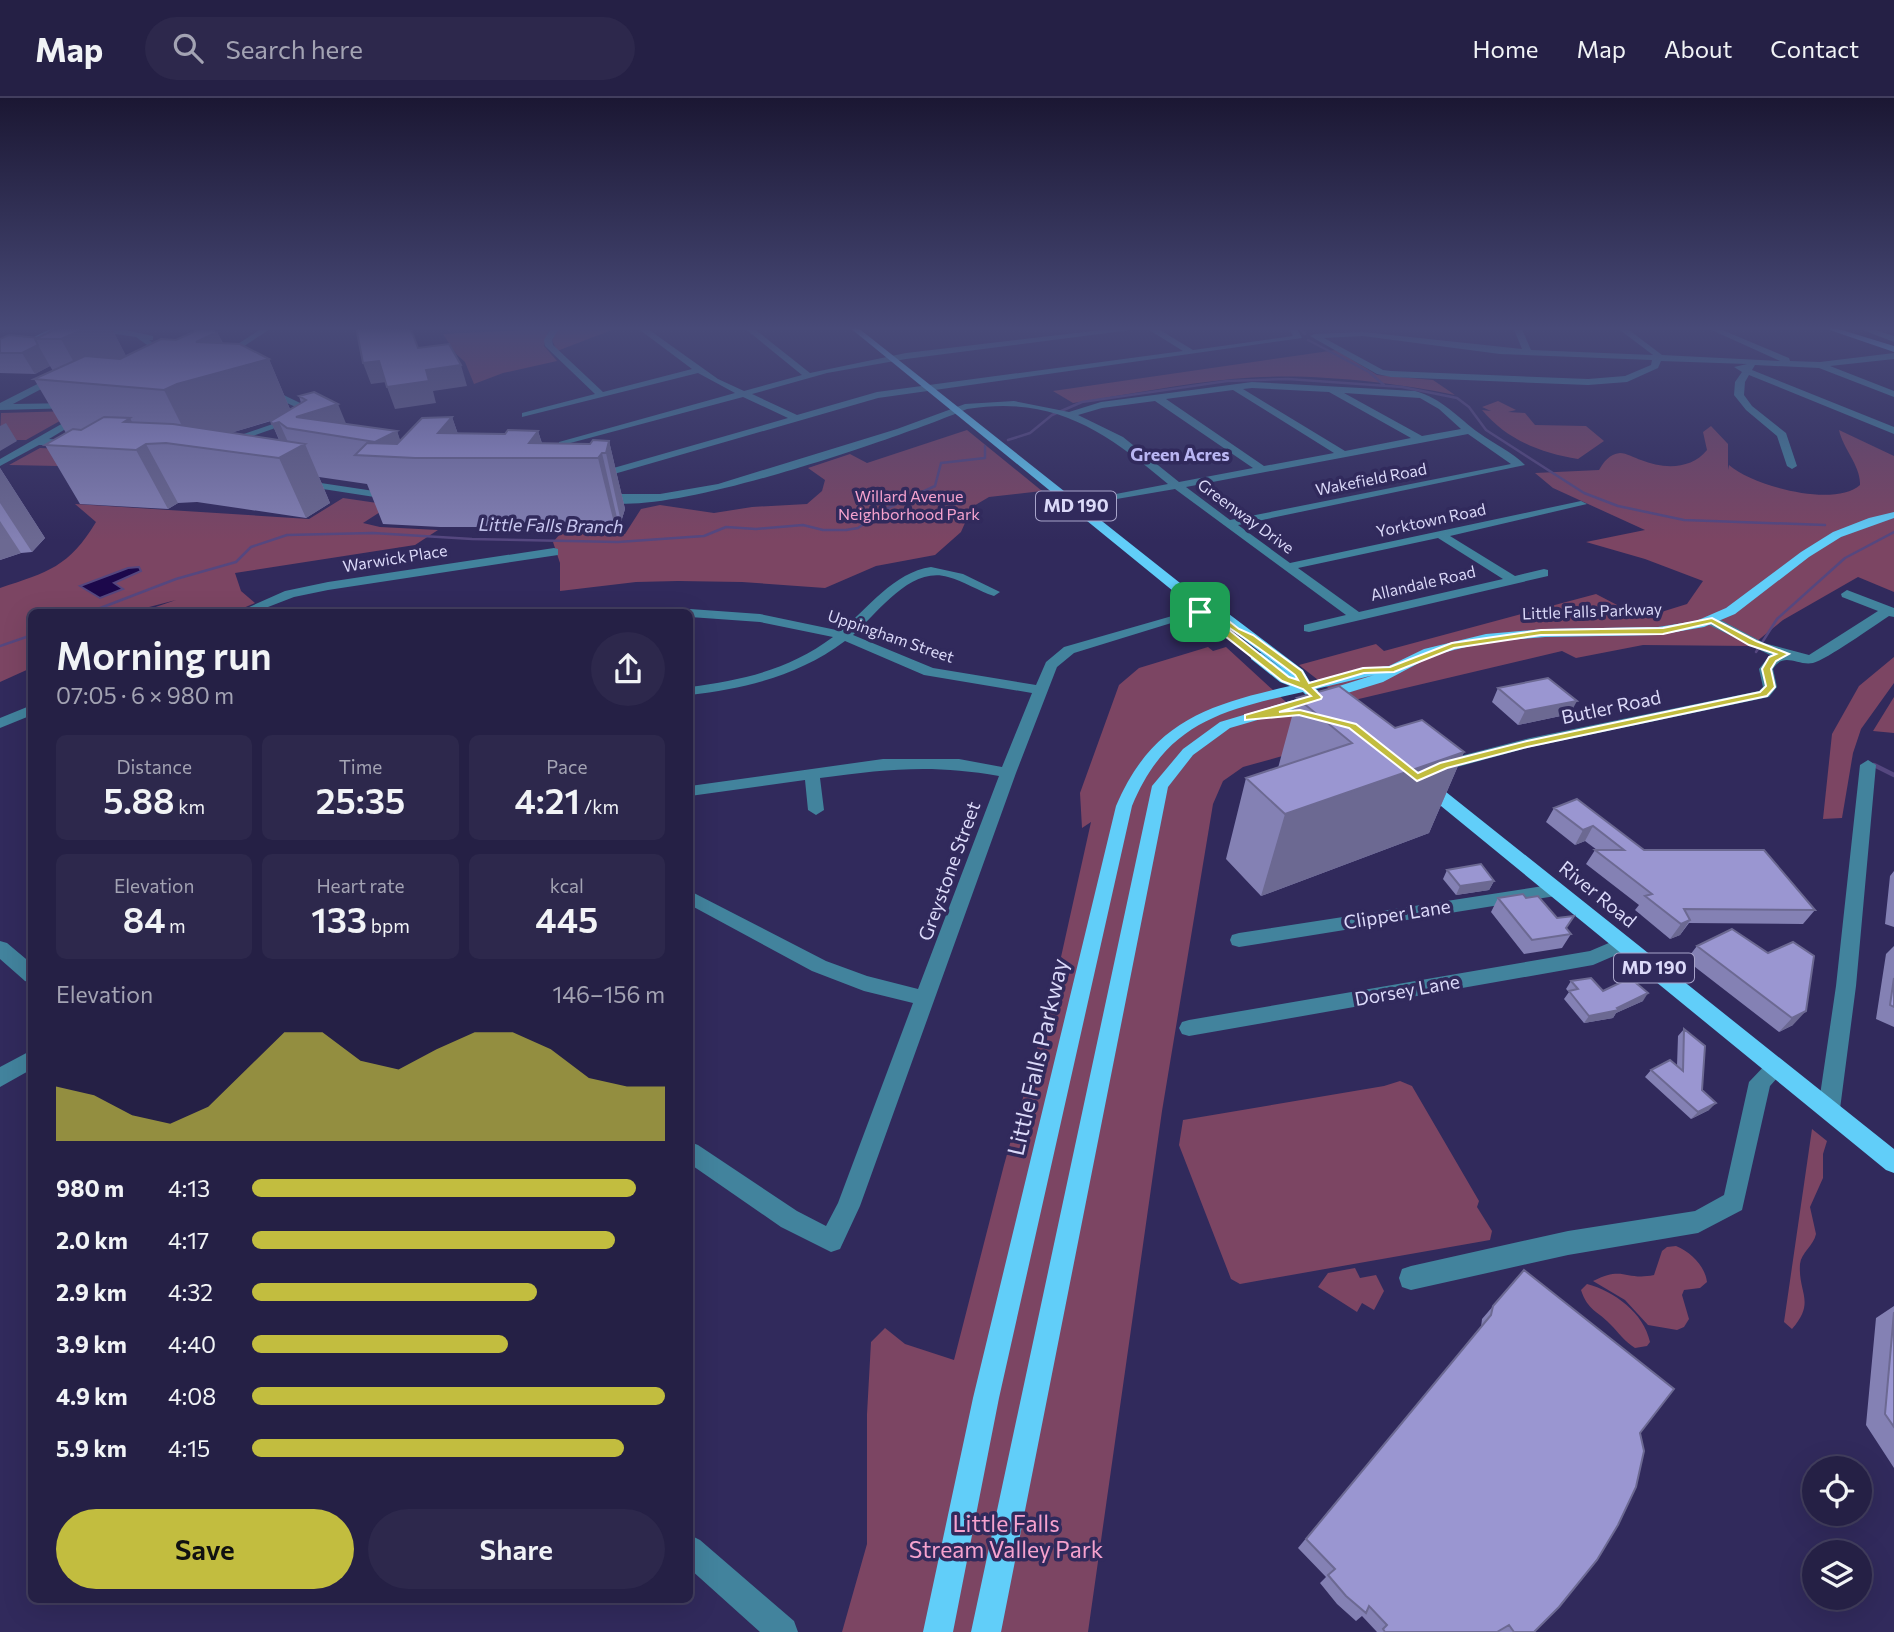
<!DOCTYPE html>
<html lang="en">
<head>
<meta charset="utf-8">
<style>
  body { margin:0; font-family:Commissioner,sans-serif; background:#2d284c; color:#f1f3f6; height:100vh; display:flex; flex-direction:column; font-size:26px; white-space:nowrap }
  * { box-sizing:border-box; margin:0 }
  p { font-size:23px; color:#a3a3b3 }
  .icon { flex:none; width:38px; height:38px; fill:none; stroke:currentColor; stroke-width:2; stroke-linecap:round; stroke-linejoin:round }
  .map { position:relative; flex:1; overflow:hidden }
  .drawer { position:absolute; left:28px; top:511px; width:665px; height:994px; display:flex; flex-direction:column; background:#252045; border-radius:10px; box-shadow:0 7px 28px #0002,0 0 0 2px #423e5e }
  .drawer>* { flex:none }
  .fabs { position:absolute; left:1802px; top:1358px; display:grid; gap:14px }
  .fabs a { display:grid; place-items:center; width:70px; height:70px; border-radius:50%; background:#252045; box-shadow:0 7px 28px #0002,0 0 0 2px #423e5e; font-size:35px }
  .pin { position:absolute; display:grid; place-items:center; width:60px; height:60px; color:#fff; margin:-30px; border-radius:14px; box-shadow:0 4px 10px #0006 }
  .round { display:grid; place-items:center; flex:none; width:74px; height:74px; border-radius:37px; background:#2d284c }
  .headline { display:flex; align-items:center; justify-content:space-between; height:119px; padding:0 28px }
  h1 { font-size:38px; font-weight:600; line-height:52px }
  .stats { display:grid; grid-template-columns:repeat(3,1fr); gap:10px; height:119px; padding:7px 28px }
  .stats div { display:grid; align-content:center; border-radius:10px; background:#2d284c; text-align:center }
  .stats b { font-size:35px; font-weight:600 }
  .stats small { font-size:19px; font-weight:400 }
  .stats p { font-size:19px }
  .chart { height:196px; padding:14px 28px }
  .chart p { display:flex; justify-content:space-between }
  .chart svg { width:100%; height:126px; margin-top:7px; fill:#c2bd3f; opacity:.7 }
  .action { display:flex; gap:14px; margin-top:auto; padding:14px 28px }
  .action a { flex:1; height:80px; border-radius:42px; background:#c2bd3f; color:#111; font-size:28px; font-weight:600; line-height:80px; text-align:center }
  .action a+a { background:#2d284c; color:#f1f3f6 }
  ul { padding:0 28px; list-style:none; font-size:23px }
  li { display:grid; grid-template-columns:112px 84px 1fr; align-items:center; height:52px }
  li i { height:18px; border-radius:9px; background:#c2bd3f }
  header { display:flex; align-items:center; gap:42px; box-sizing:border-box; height:98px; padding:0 35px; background:#252045; border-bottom:2px solid #423e5e }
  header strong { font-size:33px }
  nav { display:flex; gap:38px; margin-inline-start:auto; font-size:24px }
  .search { width:490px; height:63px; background:#2d284c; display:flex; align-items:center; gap:18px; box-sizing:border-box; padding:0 24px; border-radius:38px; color:#a3a3b3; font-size:26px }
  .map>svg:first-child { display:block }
  .green { fill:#7c4563 }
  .water { fill:#1c084b; stroke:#55477f; stroke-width:2 }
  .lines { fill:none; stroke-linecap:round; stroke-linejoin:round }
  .stream-far1 { stroke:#55477f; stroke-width:2.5 }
  .stream { stroke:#55477f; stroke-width:4.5 }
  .minor { fill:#42839d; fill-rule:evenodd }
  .major { fill:#61cef9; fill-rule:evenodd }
  .wall { fill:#8481b4; fill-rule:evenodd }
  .shaded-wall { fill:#6c6992 }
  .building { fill:#9a96d1; stroke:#6c6992; stroke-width:2 }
  .route { fill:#c2bd3f; stroke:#fff; stroke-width:2; fill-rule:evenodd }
  .labels { text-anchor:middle; stroke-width:7; stroke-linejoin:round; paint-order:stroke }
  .far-street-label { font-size:16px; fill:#dbd9f9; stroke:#312a5c }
  .far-park-label { font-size:16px; fill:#f6a2ce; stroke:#312a5c }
  .far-neighbourhood-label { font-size:18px; font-weight:bold; fill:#bab6f3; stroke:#312a5c }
  .shield { fill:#312a5c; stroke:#a8a4ca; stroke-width:2 }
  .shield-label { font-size:18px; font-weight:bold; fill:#dbd9f9 }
  .far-water-label { font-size:18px; font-style:italic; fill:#c9c8f1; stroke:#312a5c }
  .street-label { font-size:19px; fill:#dbd9f9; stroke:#312a5c }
  .near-street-label { font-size:23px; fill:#dbd9f9; stroke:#312a5c }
  .near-park-label { font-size:23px; fill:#f6a2ce; stroke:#312a5c }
</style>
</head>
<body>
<header>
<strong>Map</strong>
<div class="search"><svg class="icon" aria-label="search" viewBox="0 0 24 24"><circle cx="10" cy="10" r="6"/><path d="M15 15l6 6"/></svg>Search here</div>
<nav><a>Home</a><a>Map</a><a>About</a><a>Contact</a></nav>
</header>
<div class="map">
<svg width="1894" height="1534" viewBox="0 0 1894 1534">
  <rect width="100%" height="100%" fill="#312a5c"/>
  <path class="green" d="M617 230 557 253 552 242 559 231Z
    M549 231 544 248 557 263 503 275 474 286 465 264 456 256 443 236Z
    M1336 252 1377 277 1433 282 1455 297C1387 283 1301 274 1232 281 1179 286 1126 297 1073 305L1053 293Z
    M1498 303 1516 312 1508 314 1525 315 1535 327 1586 328 1604 343 1578 361C1541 355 1507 342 1482 312L1491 313 1482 309Z
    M72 313 74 315 26 342H3L0 337 1 315Z
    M1711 328 1728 346V372L1729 367C1753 388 1834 410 1860 387 1861 368 1843 351 1839 332L1894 358V494L1858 479 1783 522 1751 548 1643 547 1576 560 1562 553 1346 604 1299 567 1376 546 1384 553 1596 496 1642 520 1687 506 1703 483 1645 461 1586 444 1645 432 1553 390 1535 375 1599 372C1604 364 1609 356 1620 355 1626 355 1635 360 1641 362 1663 371 1691 372 1707 352L1703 334Z
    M967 332 1042 393 989 399 972 409 961 434 935 457 876 468 825 490 742 484 678 483 636 484 560 493V465L553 444 561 435 625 436 641 411 660 407 714 415 752 409 807 406 822 393 825 382 808 370 850 356 867 365Z
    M40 350 91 352 58 368 9 367Z
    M343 400 391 407 363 425 380 429 438 432 415 447 235 475 241 493 255 505 234 514H141L176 502 130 514H32L31 570 0 584V490C48 474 69 469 96 424L75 406 309 421Z
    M1208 549 1213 553 1226 549 1298 615 1286 657 1243 669 1223 683 1213 706 1162 1013 1088 1534H842L867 1446V1316L871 1244 885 1230 905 1246 954 1262 1004 1067 1055 886 1091 724 1082 730 1080 695 1119 587 1139 570Z
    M1894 559V585L1861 631 1853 655 1842 720 1823 721 1832 636 1859 588Z
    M1894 599V635L1873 633Z
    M1400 983 1412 988 1479 1103 1477 1109 1492 1133 1490 1142 1240 1186 1231 1181 1179 1047 1183 1022 1384 988Z
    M1812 1031 1827 1043 1823 1056V1080L1810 1109 1816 1136C1814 1147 1801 1155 1800 1166 1798 1196 1816 1203 1792 1231L1784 1224Z
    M1676 1148C1691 1154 1705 1168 1707 1184L1700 1190 1684 1192 1682 1197 1689 1221 1684 1229 1677 1232 1648 1227 1625 1202 1593 1183C1624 1167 1625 1183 1654 1177L1662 1153 1667 1149Z
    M1355 1170 1360 1180 1376 1177 1384 1193 1374 1212 1362 1205 1357 1214 1318 1189 1328 1175Z
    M1587 1186C1614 1193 1644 1215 1650 1244L1647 1248 1635 1250C1624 1243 1619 1235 1610 1226 1597 1212 1588 1213 1581 1192Z"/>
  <path class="water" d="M139 469 141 473 114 485 123 491 100 500 80 488 128 470Z"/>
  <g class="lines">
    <path class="stream-far1" d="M1298 229 1305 236
      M449 232 453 229
      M1308 242 1369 274 1384 287
      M1008 342 1030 335 1052 317 1082 304 1227 283 1288 281 1402 289 1457 300 1469 309 1486 332 1584 395 1618 408 1684 422 1825 427
      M90 514 176 481 236 464 251 449 287 437 373 435 472 441 618 444 704 438 726 429 756 431 803 427 823 432H846L858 430 882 413 935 388 941 365 985 360V348
      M0 548 32 537
      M1756 554 1777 521 1845 460 1894 434"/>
    <path class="stream" d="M1874 667 1894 677"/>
    <path class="minor" d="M70 229 116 230 153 238V242H149L172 258 165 260 136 239Z
      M264 229H273L223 262 216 260Z
      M552 229H560L552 242 553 247 603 294 692 271 636 229H645L718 281 744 293 802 277 743 229H752L810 275 906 255 1127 229H1155L1193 252 1293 238 1288 229H1296L1302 240 878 300 614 376 610 375V371L788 320 743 299 559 348V344L735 295 698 275 522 319V315L595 296 545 248 544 242ZM1146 230 1183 253 877 294 797 317 752 296 827 275 906 261Z
      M1513 229H1521L1531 252 1653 257 1616 229H1625L1662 257 1780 263 1705 229H1715L1789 260 1790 263 1820 264 1894 255V261L1830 268 1894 293V299L1819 270 1755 267 1752 272 1894 329V336L1749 277 1745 284 1744 297 1752 308 1786 335 1797 368 1792 371 1787 368 1777 338 1746 312 1734 297 1735 284 1742 274 1734 269 1747 266 1661 263 1658 270 1627 284 1588 287 1391 279 1377 276 1310 238 1314 236 1363 234 1522 251ZM1363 238 1500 256 1652 262 1651 267 1625 278 1588 281 1391 273 1383 272 1324 240Z
      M1855 229H1866L1894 238V244Z
      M59 275 62 276V280L13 306 72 305 77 308 75 310 0 312V305Z
      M1252 284 1415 293C1442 300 1458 320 1479 335 1494 346 1512 354 1525 367L1238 427 1290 465 1581 403 1587 406 1450 438 1515 478 1544 471 1548 472V478L1309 534 1304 533V527L1346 517 1175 391 1070 409 1068 407 1074 404 1168 386C1105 333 1054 297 967 311 911 335 639 432 594 399L600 396H660L718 386 897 331 965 306 1014 303 1069 314 1101 304ZM1252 290 1329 294 1411 340 1345 353 1243 291ZM1233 292 1334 355 1264 368 1166 301ZM1344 295 1420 300 1439 311 1461 331 1422 338ZM1155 303 1253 370 1179 384 1123 339 1078 317 1102 310ZM1468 336 1511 366 1230 422 1186 389ZM1438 440 1503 481 1359 514 1298 470Z
      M261 289H267L323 316 315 318 261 293Z
      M79 316 87 318 49 341 74 343V347H39L0 368V361Z
      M293 319 301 321 227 347 218 345Z
      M301 382 394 396 400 399 394 402 297 387V383Z
      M554 450 558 451V457L328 492 294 499 255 514H238L285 493 328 484Z
      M931 469 963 476 1000 494 994 498C978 493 964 483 948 479 910 468 878 515 853 537L933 570 1036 587 1046 564 1064 549 1200 510 1207 514 1074 555 1057 569 1016 675 860 1108 840 1151 831 1154 781 1129 690 1066V1044L698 1047 797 1113 826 1128 838 1105 913 905 864 893 812 873 690 807V793L826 863 867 878 918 891 999 678C933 666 886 671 820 680L824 712 816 717 808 712 805 682 690 698V688L883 661H959L1002 669 1032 595 924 577 845 543C798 578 747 590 690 597V589C742 582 789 572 833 539L760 524 690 519V514H684L690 511 760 516 841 533C867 511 894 474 931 469Z
      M1847 492 1894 510V519L1889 518C1875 527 1826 562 1813 565 1797 568 1784 553 1773 571L1777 589 1769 599 1531 649 1439 674 1431 669 1433 665 1530 640 1759 593 1763 589 1759 571 1770 557 1707 526V520H1717L1764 545 1809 557 1878 513 1842 499 1841 496Z
      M32 607V617L0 630V620Z
      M1868 662 1876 667 1856 888 1840 1011 1837 1018 1829 1020 1821 1018 1818 1011 1836 888 1860 667Z
      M1556 786 1562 787 1565 792 1562 797 1239 849 1232 847 1230 842 1232 837 1239 835Z
      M1623 839 1630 841 1632 846 1630 851 1593 867 1189 938 1182 936 1179 930 1182 924 1189 922 1590 853Z
      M0 843 7 845 32 866V885L25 883 0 861Z
      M32 952V971L0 989V969Z
      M1776 960 1783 963 1787 969 1770 988 1742 1112 1698 1135 1568 1157 1411 1192 1402 1189 1399 1180 1402 1171 1411 1168 1568 1133 1695 1113 1724 1097 1749 984 1769 963Z
      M690 1437 700 1442 794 1523 798 1534H760L690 1471Z"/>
    <path class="major" d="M55 229H65L0 261V255Z
      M849 229H857L1199 500 1213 504 1303 572 1310 584 1356 572 1389 568 1424 551 1486 536 1545 531 1658 529 1696 523 1726 510 1801 454 1833 434 1869 420 1894 414V420L1841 439 1809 459 1735 516 1704 529 1658 537 1545 539 1486 544 1434 557 1383 584 1328 601 1331 605 1329 608 1324 609 1315 605 1230 630 1193 657 1168 689 1001 1534H971L1152 688 1183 651 1220 624 1307 598 1303 594C1222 612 1166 625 1132 708L999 1300 953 1534H923L973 1300 1116 708C1152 624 1206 607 1290 588L1280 584 1251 561V555H1261L1293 579 1203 510 1189 506ZM1374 577 1320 594 1316 591Z
      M1821 229H1832L1894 248V254Z
      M1425 681 1431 682 1894 1051V1075L1886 1072 1419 690 1417 686Z"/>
  </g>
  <path class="wall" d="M60 229H111L126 258 176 242 201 230H172V229H249L243 232 205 231 217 234 223 245 269 261 290 311 301 305 299 298 314 294 346 326 397 333 400 343 452 319 458 336H505L538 333 542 345 590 346 609 343 625 411 621 424H618L615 429H440L383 426 367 386 319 379 330 405 306 420 197 404 178 405 168 411 80 406 45 347 66 335 34 281 53 273 50 268 35 276 0 275V241L39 240ZM271 323 279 342 230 335Z
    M0 370 45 440 32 454 21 455 0 462Z
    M1498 590 1570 616 1518 627 1492 604Z
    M1297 600 1395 630 1464 654 1429 735 1261 798 1226 761 1246 680 1278 670Z
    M1554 710 1644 752 1815 812 1803 826 1689 825 1680 837 1670 841 1635 812 1639 807 1586 766 1595 752H1597L1585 743 1575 747 1546 724Z
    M1447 772 1494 783 1489 792 1456 797 1443 781Z
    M1894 773V829L1885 826 1890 778Z
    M1498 800H1526L1557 820 1571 836 1562 850 1524 856 1491 814Z
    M1793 844V927L1779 934 1686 862 1697 848 1768 855Z
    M1894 848V929L1876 921 1886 856Z
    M1571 883 1603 893 1643 903 1616 915 1613 920 1584 925 1564 901 1569 894 1566 891Z
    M1684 931 1702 992 1709 1012 1691 1021 1645 979 1651 972 1677 968 1678 938Z
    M1524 1172 1640 1335 1534 1534H1377L1362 1518 1356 1523 1337 1506 1320 1485 1326 1479 1298 1450 1481 1229 1482 1221Z
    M1894 1208V1370L1866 1327 1876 1220Z"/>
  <path class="shaded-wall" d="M89 229H111L137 279 86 286 61 241Z
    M217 234 234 270 269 261 292 316 205 343 192 348 164 292 177 286 196 244Z
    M38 247 50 268 35 276 22 255Z
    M379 263 386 284 371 286 363 265Z
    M461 267 467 288 433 293 436 305 395 311 387 289 426 272Z
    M338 306 352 340 296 319Z
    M452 319 466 360 438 335Z
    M130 320 144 347 146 346 178 405 168 411 136 352 124 324Z
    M279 324 292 353 305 346 330 405 306 420 279 360 286 356 272 326Z
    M6 325 17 343 0 353V328Z
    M397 333 406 359 381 358 375 344Z
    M538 333 546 360 529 345Z
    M609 343 625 411 621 424 606 355Z
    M602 355 618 424 615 429 598 360Z
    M0 370 45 440 32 454 0 405Z
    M0 423 21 455 0 462Z
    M1577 603 1570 616 1518 627 1525 613Z
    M1464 654 1429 735 1261 798 1285 716Z
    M1593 728 1585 743 1575 747 1583 732Z
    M1494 783 1489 792 1456 797 1460 788Z
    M1690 822 1680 837 1670 841 1681 826Z
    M1648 895 1643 903 1616 915 1613 920 1584 925 1589 918 1617 910Z
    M1806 913 1793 927 1779 934 1792 920Z
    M1716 1005 1709 1012 1691 1021 1698 1014Z"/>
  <path class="building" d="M60 229H89L61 241H35Z
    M356 229H410L418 250 449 246 461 267 426 272 429 283 387 289 379 263 363 265Z
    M202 230 217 234 196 244 240 246 269 261 177 286 164 292 34 281 85 258 120 261 161 241 176 242Z
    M9 237 39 240 35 241 38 247 22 255H0V241Z
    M314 294 338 306 296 319 397 333 375 344 287 330 279 324 272 326 271 323 306 302 299 298Z
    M104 319 130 320 124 324 173 326 305 346 279 360 166 345 146 346 136 352 45 347 73 331 81 332Z
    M452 319 438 335 505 336 508 332 538 333 529 345 590 346 593 342 609 343 606 355H602L598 360H415L355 357 367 345 397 346 422 320Z
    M1548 580 1577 603 1525 613 1498 590Z
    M1339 588 1395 630 1422 622 1464 654 1285 716 1246 680 1352 645 1297 600Z
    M1577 701 1644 752H1764L1815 812 1684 811 1690 822 1681 826 1645 798 1652 796 1595 752H1624L1593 728 1583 732 1554 710Z
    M1481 766 1494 783 1460 788 1447 772Z
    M1523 796 1526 800 1538 798 1557 820 1574 818 1566 830 1571 836 1532 842 1498 800Z
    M1732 831 1768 855 1793 844 1814 858 1806 913 1792 920 1697 848Z
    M1591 880 1603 893 1630 880 1648 895 1617 910 1619 912 1589 918 1569 893 1578 891 1571 883Z
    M1894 880V909L1890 907Z
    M1684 931 1705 948 1702 992 1716 1005 1698 1014 1651 972 1670 962 1683 973Z
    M1524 1172 1674 1291 1640 1335 1644 1353 1636 1389 1618 1427 1597 1462 1559 1509 1534 1534H1514L1509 1527 1497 1534H1385L1383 1531 1387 1527 1369 1508 1366 1515 1346 1498 1328 1477 1335 1471 1306 1441 1491 1217 1493 1208Z
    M1894 1214V1329L1885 1316Z"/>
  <linearGradient id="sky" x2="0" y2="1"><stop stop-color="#1b1733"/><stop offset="0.52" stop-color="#484a78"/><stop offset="1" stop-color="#484a78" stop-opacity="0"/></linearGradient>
  <rect width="1894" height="443" fill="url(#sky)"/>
  <path class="route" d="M1197 512 1216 513 1239 531 1253 537 1302 573 1309 585 1363 570 1390 569 1452 545 1541 532 1663 530 1712 520 1756 543 1789 556 1776 563 1771 571 1775 589 1767 598 1527 649 1447 670 1417 683 1349 630 1299 617 1245 622V617L1311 598 1303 591 1282 583 1197 516ZM1210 517C1239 536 1267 555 1295 577L1298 582 1289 579ZM1711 525 1749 547 1776 556 1769 559 1762 571 1766 588 1760 594 1527 643 1440 665 1418 675 1356 626 1300 612 1279 614 1321 601 1322 599 1313 590 1364 575 1394 574 1454 550 1541 537 1663 536Z"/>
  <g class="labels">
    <g class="far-street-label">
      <text transform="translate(1371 381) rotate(-11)" y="6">Wakefield Road</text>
      <text transform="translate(1246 418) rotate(36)" y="6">Greenway Drive</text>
      <text transform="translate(1431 422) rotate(-12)" y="6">Yorktown Road</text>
      <text transform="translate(395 460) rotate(-9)" y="6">Warwick Place</text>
      <text transform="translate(1423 485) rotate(-13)" y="6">Allandale Road</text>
      <text transform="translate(1592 513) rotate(-2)" y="6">Little Falls Parkway</text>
      <text transform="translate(891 538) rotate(19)" y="6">Uppingham Street</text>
    </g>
    <g class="far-park-label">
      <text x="909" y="404">Willard Avenue<tspan x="909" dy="18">Neighborhood Park</tspan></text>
    </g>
    <g class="far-neighbourhood-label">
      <text x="1180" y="363">Green Acres</text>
    </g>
    <g class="shield">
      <rect x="1036" y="393.5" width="80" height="29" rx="5"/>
      <rect x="1614" y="855.5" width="80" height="29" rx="5"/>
    </g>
    <g class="shield-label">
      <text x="1076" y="414">MD 190</text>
      <text x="1654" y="876">MD 190</text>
    </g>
    <g class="far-water-label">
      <text transform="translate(551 428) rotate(1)" y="6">Little Falls Branch</text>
    </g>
    <g class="street-label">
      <text transform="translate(1611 609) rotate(-12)" y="7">Butler Road</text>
      <text transform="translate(949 773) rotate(-70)" y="7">Greystone Street</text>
      <text transform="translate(1598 796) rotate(39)" y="7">River Road</text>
      <text transform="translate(1397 816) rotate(-9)" y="7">Clipper Lane</text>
      <text transform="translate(1407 892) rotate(-10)" y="7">Dorsey Lane</text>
    </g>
    <g class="near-street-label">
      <text transform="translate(1038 959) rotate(-77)" y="8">Little Falls Parkway</text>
    </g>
    <g class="near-park-label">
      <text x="1006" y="1434">Little Falls<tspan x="1006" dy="26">Stream Valley Park</tspan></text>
    </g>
  </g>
</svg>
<div class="fabs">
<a><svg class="icon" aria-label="locate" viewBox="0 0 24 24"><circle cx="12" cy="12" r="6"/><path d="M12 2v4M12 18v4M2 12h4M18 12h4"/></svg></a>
<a><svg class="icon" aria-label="layers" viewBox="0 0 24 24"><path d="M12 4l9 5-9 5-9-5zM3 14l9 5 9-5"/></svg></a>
</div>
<div class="pin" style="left:1200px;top:514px;background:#1e9e55"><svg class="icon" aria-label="arrive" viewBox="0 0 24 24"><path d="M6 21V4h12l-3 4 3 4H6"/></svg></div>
<section class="drawer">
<div class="headline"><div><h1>Morning run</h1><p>07:05 · 6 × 980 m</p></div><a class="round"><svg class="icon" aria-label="share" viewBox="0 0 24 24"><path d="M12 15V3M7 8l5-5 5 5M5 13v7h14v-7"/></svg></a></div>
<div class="stats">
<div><p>Distance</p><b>5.88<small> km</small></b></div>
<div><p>Time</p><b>25:35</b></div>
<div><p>Pace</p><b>4:21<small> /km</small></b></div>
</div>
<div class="stats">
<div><p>Elevation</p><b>84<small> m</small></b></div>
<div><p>Heart rate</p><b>133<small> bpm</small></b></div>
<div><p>kcal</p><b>445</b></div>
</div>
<div class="chart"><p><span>Elevation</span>146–156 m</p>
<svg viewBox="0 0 160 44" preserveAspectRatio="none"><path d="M0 44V25L10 28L20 35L30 38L40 32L50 19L60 6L70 6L80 16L90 19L100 12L110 6L120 6L130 12L140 22L150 25L160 25V44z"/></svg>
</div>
<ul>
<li><b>980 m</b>4:13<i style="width:93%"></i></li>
<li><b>2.0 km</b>4:17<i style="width:88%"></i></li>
<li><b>2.9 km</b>4:32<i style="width:69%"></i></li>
<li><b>3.9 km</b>4:40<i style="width:62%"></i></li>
<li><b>4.9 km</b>4:08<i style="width:100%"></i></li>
<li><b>5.9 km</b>4:15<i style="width:90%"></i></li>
</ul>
<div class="action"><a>Save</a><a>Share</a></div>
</section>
</div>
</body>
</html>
